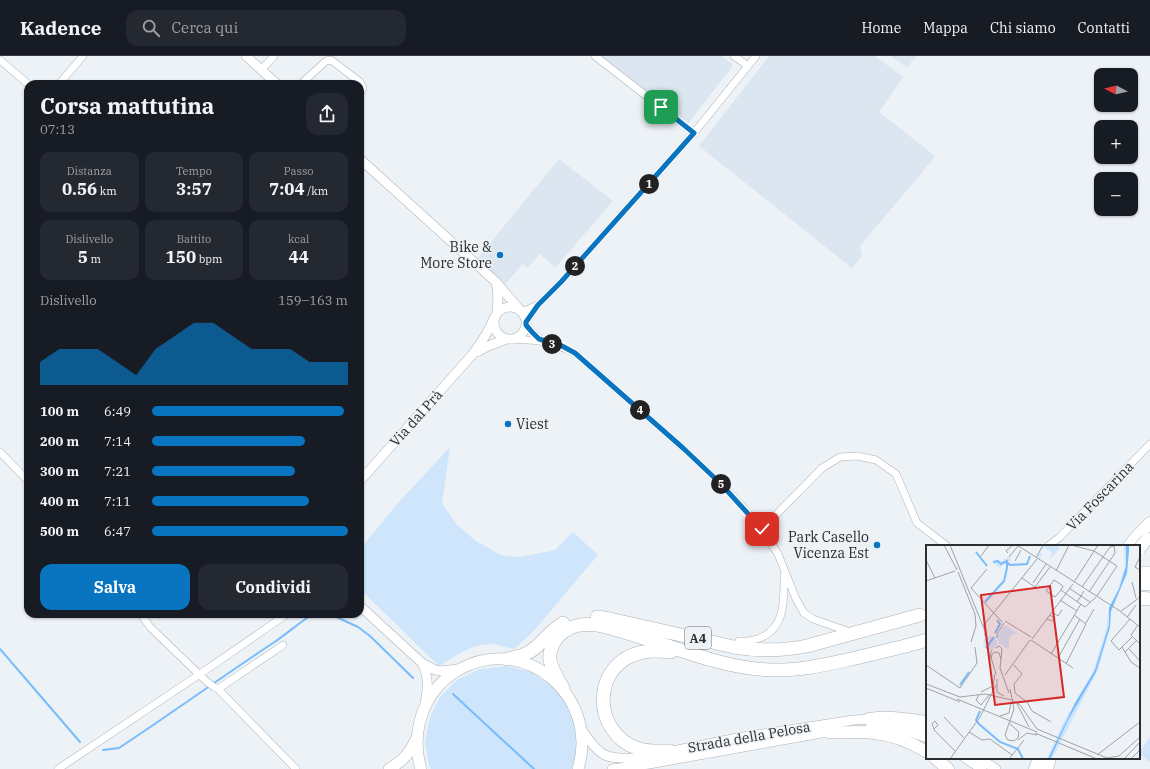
<!DOCTYPE html>
<html lang="it">
<head>
<meta charset="utf-8">
<style>
  body { margin:0; font-family:"IBM Plex Serif",serif; background:#242831; color:#f1f3f6; height:100vh; display:flex; flex-direction:column; font-size:15px; white-space:nowrap }
  * { box-sizing:border-box; margin:0 }
  p { font-size:13px; color:#9ea1a6 }
  .icon { flex:none; width:22px; height:22px; fill:none; stroke:currentColor; stroke-width:2; stroke-linecap:round; stroke-linejoin:round }
  .map { position:relative; flex:1; overflow:hidden }
  .side { position:absolute; left:24px; top:24px; width:340px; height:538px; display:flex; flex-direction:column; background:#171b24; border-radius:12px; box-shadow:0 1px 3px #0004 }
  .side>* { flex:none }
  .needle { width:26px; rotate:277deg }
  .controls { position:absolute; left:1094px; top:12px; display:grid; gap:8px }
  .controls a { display:grid; place-items:center; width:44px; height:44px; border-radius:8px; background:#171b24; box-shadow:0 1px 3px #0004; font-size:20px }
  .pin { position:absolute; display:grid; place-items:center; width:34px; height:34px; color:#fff; margin:-17px; border-radius:8px; box-shadow:0 2px 6px #0006 }
  .km { position:absolute; width:20px; height:20px; margin:-10px; border-radius:50%; background:#222; color:#fff; font-size:11px; line-height:20px; text-align:center }
  .round { display:grid; place-items:center; flex:none; width:42px; height:42px; border-radius:12px; background:#242831 }
  .headline { display:flex; align-items:center; justify-content:space-between; height:68px; padding:0 16px }
  h1 { font-size:22px; font-weight:800; line-height:30px }
  .figures { display:grid; grid-template-columns:repeat(3,1fr); gap:6px; height:68px; padding:4px 16px }
  .figures div { display:grid; align-content:center; border-radius:10px; background:#242831; text-align:center }
  .figures b { font-size:17px; font-weight:800 }
  .figures small { font-size:11px; font-weight:400 }
  .figures p { font-size:11px }
  .chart { height:112px; padding:8px 16px }
  .chart p { display:flex; justify-content:space-between }
  .chart svg { width:100%; height:72px; margin-top:4px; fill:#0975c0; opacity:.7 }
  .cta { display:flex; gap:8px; margin-top:auto; padding:8px 16px }
  .cta a { flex:1; height:46px; border-radius:12px; background:#0975c0; color:#fff; font-size:16px; font-weight:800; line-height:46px; text-align:center }
  .cta a+a { background:#242831; color:#f1f3f6 }
  ul { padding:0 16px; list-style:none; font-size:13px }
  li { display:grid; grid-template-columns:64px 48px 1fr; align-items:center; height:30px }
  li i { height:10px; border-radius:5px; background:#0975c0 }
  header { display:flex; align-items:center; gap:24px; box-sizing:border-box; height:56px; padding:0 20px; background:#171b24; border-bottom:1px solid #363941 }
  header strong { font-size:19px }
  nav { display:flex; gap:22px; margin-inline-start:auto; font-size:14px }
  .search { width:280px; height:36px; background:#242831; display:flex; align-items:center; gap:10px; box-sizing:border-box; padding:0 14px; border-radius:12px; color:#9ea1a6; font-size:15px }
  .map>svg:first-child { display:block }
  .built { fill:#dbe6f0 }
  .green { fill:#cee5fc }
  .lines { fill:none; stroke-linecap:round; stroke-linejoin:round }
  .stream { stroke:#77bcfc; stroke-width:2 }
  .minor-casing { stroke:#acb1b6; stroke-width:8 }
  .tertiary-casing { stroke:#acb1b6; stroke-width:10 }
  .primary-casing { stroke:#acb1b6; stroke-width:12 }
  .trunk-casing { stroke:#acb1b6; stroke-width:13 }
  .motorway-casing { stroke:#acb1b6; stroke-width:14 }
  .minor { stroke:#fff; stroke-width:7 }
  .tertiary { stroke:#fff; stroke-width:9 }
  .primary { stroke:#fff; stroke-width:11 }
  .trunk { stroke:#fff; stroke-width:12 }
  .motorway { stroke:#fff; stroke-width:13 }
  .trunk-bridge-casing { stroke:#acb1b6; stroke-width:13; stroke-linecap:butt }
  .trunk-bridge { stroke:#fff; stroke-width:12 }
  .route-casing { stroke:#fff; stroke-width:8 }
  .route { stroke:#0975c0; stroke-width:5 }
  .poi-dot { fill:#0975c0; stroke:#edf2f7; stroke-width:1.5 }
  .labels { text-anchor:middle; stroke-width:3; stroke-linejoin:round; paint-order:stroke }
  .shield { fill:#edf2f7; stroke:#65686b; stroke-width:1 }
  .shield-label { font-size:13px; font-weight:bold; fill:#2b2d2f }
  .poi-label { font-size:14px; fill:#2b2d2f; stroke:#edf2f7; text-anchor:end }
  .street-label { font-size:14px; fill:#2b2d2f; stroke:#edf2f7 }
  .inset-river { fill:none; stroke:#77bcfc; stroke-width:2 }
  .inset-road { fill:none; stroke:#9fa3a7; stroke-width:1 }
  .view { fill:#d62828; fill-opacity:0.15; stroke:#d62828; stroke-width:2 }
  .inset-edge { fill:none; stroke:#2b2d2f; stroke-width:2 }
</style>
</head>
<body>
<header>
<strong>Kadence</strong>
<div class="search"><svg class="icon" aria-label="search" viewBox="0 0 24 24"><circle cx="10" cy="10" r="6"/><path d="M15 15l6 6"/></svg>Cerca qui</div>
<nav><a>Home</a><a>Mappa</a><a>Chi siamo</a><a>Contatti</a></nav>
</header>
<div class="map">
<svg width="1150" height="713" viewBox="0 0 1150 713">
  <rect width="100%" height="100%" fill="#edf2f7"/>
  <path class="built" d="M595 0H722L732 8V11L687 69Z
    M769 0H875L903 21 879 56 934 99 935 101 860 190 862 200 852 212 699 90Z
    M891 0H916L907 12Z
    M559 103 613 145 555 212 540 198 528 212 523 208 505 228 496 222 477 203Z"/>
  <path class="green" d="M450 391 442 447 456 468 476 485 501 499 520 501 555 494 573 476 598 499 532 577 514 593C505 591 497 588 489 588 470 589 454 601 439 610L360 533V493L398 447Z
    M506 610 531 616 553 631 567 649 576 671 577 694 572 713H431L429 709 425 686 430 661 440 641 457 624 480 613Z
    M1150 681V706L1139 698V697Z"/>
  <g class="lines">
    <path class="stream" d="M330 558 358 571 370 580 413 622
      M0 593 80 686
      M453 638 534 713
      M103 694 119 692C172 657 223 620 276 585 289 576 300 566 313 558"/>
    <g class="minor-casing">
      <path id="minor" d="M595 0 694 77
        M734 0 748 10
        M0 4 28 28
        M261 14 274 0
        M59 28 83 0
        M301 28 326 5 331 4 360 26 363 32 360 38
        M522 256 538 249
        M526 266 538 249 561 226 694 77 756 0
        M526 269 532 276 542 284
        M512 284C536 283 553 286 575 297L683 392 720 427 741 449 762 473 778 498 796 543 804 557 813 563 850 576
        M0 396 28 425
        M762 473 822 412 840 401 857 400 876 404 896 418 917 467 947 490
        M1048 490 1060 481 1150 388
        M141 558 150 571 206 625 214 631 218 633 296 713
        M739 585C746 586 750 585 757 583 786 574 784 544 784 519
        M218 633 283 589
        M58 713 200 618 287 558"/>
    </g>
    <g class="tertiary-casing">
      <path id="tertiary" d="M246 0 277 28
        M360 103 496 226 520 254
        M496 227C499 237 498 247 497 257
        M494 267a16 16 0 1 1 32 0a16 16 0 1 1-32 0Z
        M477 296 488 290 507 283
        M360 425 472 299C481 287 489 276 494 262
        M360 550 422 607 435 614 441 615 458 613
        M422 607C429 620 428 633 425 647
        M893 667 927 675
        M870 671C889 671 909 674 927 682
        M582 674C601 701 603 703 637 702L743 681 854 664 869 663 875 664
        M965 702 982 713
        M979 702 996 713
        M612 713 649 708 833 675"/>
    </g>
    <g class="primary-casing">
      <path id="primary" d="M389 713C404 704 409 698 417 682
        M421 713C415 694 416 672 424 653 431 636 444 622 460 613 527 577 600 642 578 713"/>
    </g>
    <g class="trunk-casing">
      <path id="trunk" d="M1129 490 1138 479 1150 467
        M869 663C889 660 907 663 927 666
        M828 676C843 677 859 675 874 677 893 679 911 686 927 696
        M935 702 948 713
        M1035 713 1039 702
        M1047 713 1050 702"/>
    </g>
    <g class="motorway-casing">
      <path id="motorway" d="M1139 517H1150
        M1139 527 1150 528
        M1139 542 1150 543
        M597 561 610 563 734 591C758 595 782 595 807 590L920 559
        M507 603C517 601 528 599 536 591 545 583 552 574 563 567
        M563 632C558 623 552 614 550 604 549 598 551 592 554 586 567 567 586 566 607 571 628 577 650 584 671 591 703 602 737 613 772 614 800 615 828 608 856 602 880 596 904 591 927 584
        M670 695C660 695 649 696 639 693 590 677 591 605 644 596 652 594 662 595 671 596"/>
    </g>
    <use href="#minor" class="minor"/>
    <use href="#tertiary" class="tertiary"/>
    <use href="#primary" class="primary"/>
    <use href="#trunk" class="trunk"/>
    <use href="#motorway" class="motorway"/>
    <g class="trunk-bridge-casing">
      <path id="trunk-bridge" d="M1139 493 1147 483"/>
    </g>
    <use href="#trunk-bridge" class="trunk-bridge"/>
  </g>
  <g class="lines">
    <g class="route-casing">
      <path id="route" d="M661 51 694 77 561 226 538 249 526 266V269L532 276 539 283 562 290 575 297 683 392 720 427 762 473"/>
    </g>
    <use href="#route" class="route"/>
  </g>
  <g class="poi-dot">
    <circle cx="500" cy="199" r="4"/>
    <circle cx="508" cy="368" r="4"/>
    <circle cx="877" cy="489" r="4"/>
  </g>
  <g class="labels">
    <rect class="shield" x="685" y="571" width="26" height="22" rx="3"/>
    <g class="shield-label">
      <text x="698" y="587">A4</text>
    </g>
    <g class="poi-label">
      <text x="492" y="196">Bike &amp;<tspan x="492" dy="16">More Store</tspan></text>
      <text x="516" y="373" text-anchor="start">Viest</text>
      <text x="869" y="486">Park Casello<tspan x="869" dy="16">Vicenza Est</tspan></text>
    </g>
    <g class="street-label">
      <text transform="translate(416 362) rotate(-48)" y="5">Via dal Prà</text>
      <text transform="translate(1100 440) rotate(-46)" y="5">Via Foscarina</text>
      <text transform="translate(749 681) rotate(-10)" y="5">Strada della Pelosa</text>
    </g>
  </g>
  <g transform="translate(926 489)">
    <rect width="214" height="214" fill="#edf2f7"/>
    <path d="M118 0H130L134 3 124 14 126 8 118 2 114 8 116 10 114 14 111 12ZM198 0H203L201 28 185 66 184 83 172 125 126 214H121L136 180 167 127 180 85 183 62 192 44 199 21ZM82 12 85 14 82 20 77 17 74 23 67 18 72 14 74 17ZM79 80 92 89H86L83 93V105L73 98 71 91ZM57 98a7 7 0 1 1 14 0a7 7 0 1 1-14 0Z" fill="#cee5fc"/>
    <path d="M200 0H203V6L201 28 185 66 184 82 170 127 142 175 124 214H122L149 158 169 125 183 80V63L193 44 200 21Z" fill="#77bcfc"/>
    <path class="inset-river" d="M50 7 61 21M82 18 84 20 101 19 104 11M59 57 78 36 81 23V16L75 19 72 16 67 17M69 88 74 79 71 75M60 103 68 92M34 140 43 127M54 166 50 175 53 179 74 197 92 204 97 214"/>
    <path class="inset-road" d="M18 0 31 25M24 0 59 86V91M91 0 194 66M145 0 168 6 191 21 171 51M82 8 80 6 87 0M55 11 63 0M83 12 92 1M214 12 209 22 214 25M110 13 117 0M0 15 9 33M89 16 95 5M61 24 45 43 76 77M130 26 143 0M32 27 49 69 50 81 45 97M96 33 109 42 124 22M0 36 29 26M148 37 172 0M206 37 210 53M107 38 120 19M156 42 184 2 188 1M143 43 164 57M135 45 129 52 120 46 128 35 137 41 135 45 143 51 159 62 170 52M163 47 189 8 188 0M134 55 151 66M151 57 158 46M126 67 132 71 136 65M194 67 214 52M195 67 214 82M201 72 210 60M121 74 126 76 128 73 124 70M79 76 105 92M160 78 168 64M212 80 205 90 214 99M57 81 111 14M71 93V89L78 78M106 94 147 39M105 95 147 123M196 102 193 105 185 96 204 74M196 102 205 117 214 123M196 102 206 92M70 103 73 101 76 104 74 123 83 148M203 104 214 116M66 105 64 109 70 129M199 107 210 96M125 109 155 59M132 113 154 74M65 114 66 109 69 107 73 108 75 114M140 119 160 79 148 70M0 120 34 143 51 118 49 102M88 120 96 129 88 139 89 148 101 157 106 166 125 177M79 130 104 95M71 134V147L78 151M0 139 34 152 59 149 86 155 94 160 111 184 181 213 193 211 214 192M0 143 34 157M55 147 67 141 69 129M53 150 50 155 55 160 64 149M31 154 111 187M91 159 103 182M74 171 83 168 85 157M18 172 38 193M83 178 93 187 92 193 88 196 82 195 79 190 88 164 84 144M8 184 12 180 9 176 6 179 7 181 8 184V185L29 206M43 187 56 195 64 194 86 210M109 188 171 214M92 195 101 188 111 190M171 210 214 177M24 214 54 172 70 140M83 214 98 195M198 214 214 197M205 214 214 205"/>
    <path class="view" d="M124 41 138 152 69 160 55 50Z"/>
    <rect width="214" height="214" class="inset-edge"/>
  </g>
</svg>
<div class="controls">
<a><svg class="needle" viewBox="-14 -14 28 28"><path d="M0-13l5 13h-10z" fill="#e53935"/><path d="M0 13l5-13h-10z" fill="#9ea1a6"/></svg></a>
<a>+</a>
<a>−</a>
</div>
<div class="pin" style="left:661px;top:51px;background:#1e9e55"><svg class="icon" aria-label="arrive" viewBox="0 0 24 24"><path d="M6 21V4h12l-3 4 3 4H6"/></svg></div>
<div class="pin" style="left:762px;top:473px;background:#d93025"><svg class="icon" aria-label="check" viewBox="0 0 24 24"><path d="M5 12l5 5 9-10"/></svg></div>
<b class="km" style="left:649px;top:128px">1</b>
<b class="km" style="left:575px;top:210px">2</b>
<b class="km" style="left:552px;top:288px">3</b>
<b class="km" style="left:640px;top:354px">4</b>
<b class="km" style="left:721px;top:428px">5</b>
<section class="side">
<div class="headline"><div><h1>Corsa mattutina</h1><p>07:13</p></div><a class="round"><svg class="icon" aria-label="share" viewBox="0 0 24 24"><path d="M12 15V3M7 8l5-5 5 5M5 13v7h14v-7"/></svg></a></div>
<div class="figures">
<div><p>Distanza</p><b>0.56<small> km</small></b></div>
<div><p>Tempo</p><b>3:57</b></div>
<div><p>Passo</p><b>7:04<small> /km</small></b></div>
</div>
<div class="figures">
<div><p>Dislivello</p><b>5<small> m</small></b></div>
<div><p>Battito</p><b>150<small> bpm</small></b></div>
<div><p>kcal</p><b>44</b></div>
</div>
<div class="chart"><p><span>Dislivello</span>159–163 m</p>
<svg viewBox="0 0 160 44" preserveAspectRatio="none"><path d="M0 44V30L10 22L20 22L30 22L40 30L50 38L60 22L70 14L80 6L90 6L100 14L110 22L120 22L130 22L140 30L150 30L160 30V44z"/></svg>
</div>
<ul>
<li><b>100 m</b>6:49<i style="width:98%"></i></li>
<li><b>200 m</b>7:14<i style="width:78%"></i></li>
<li><b>300 m</b>7:21<i style="width:73%"></i></li>
<li><b>400 m</b>7:11<i style="width:80%"></i></li>
<li><b>500 m</b>6:47<i style="width:100%"></i></li>
</ul>
<div class="cta"><a>Salva</a><a>Condividi</a></div>
</section>
</div>
</body>
</html>
